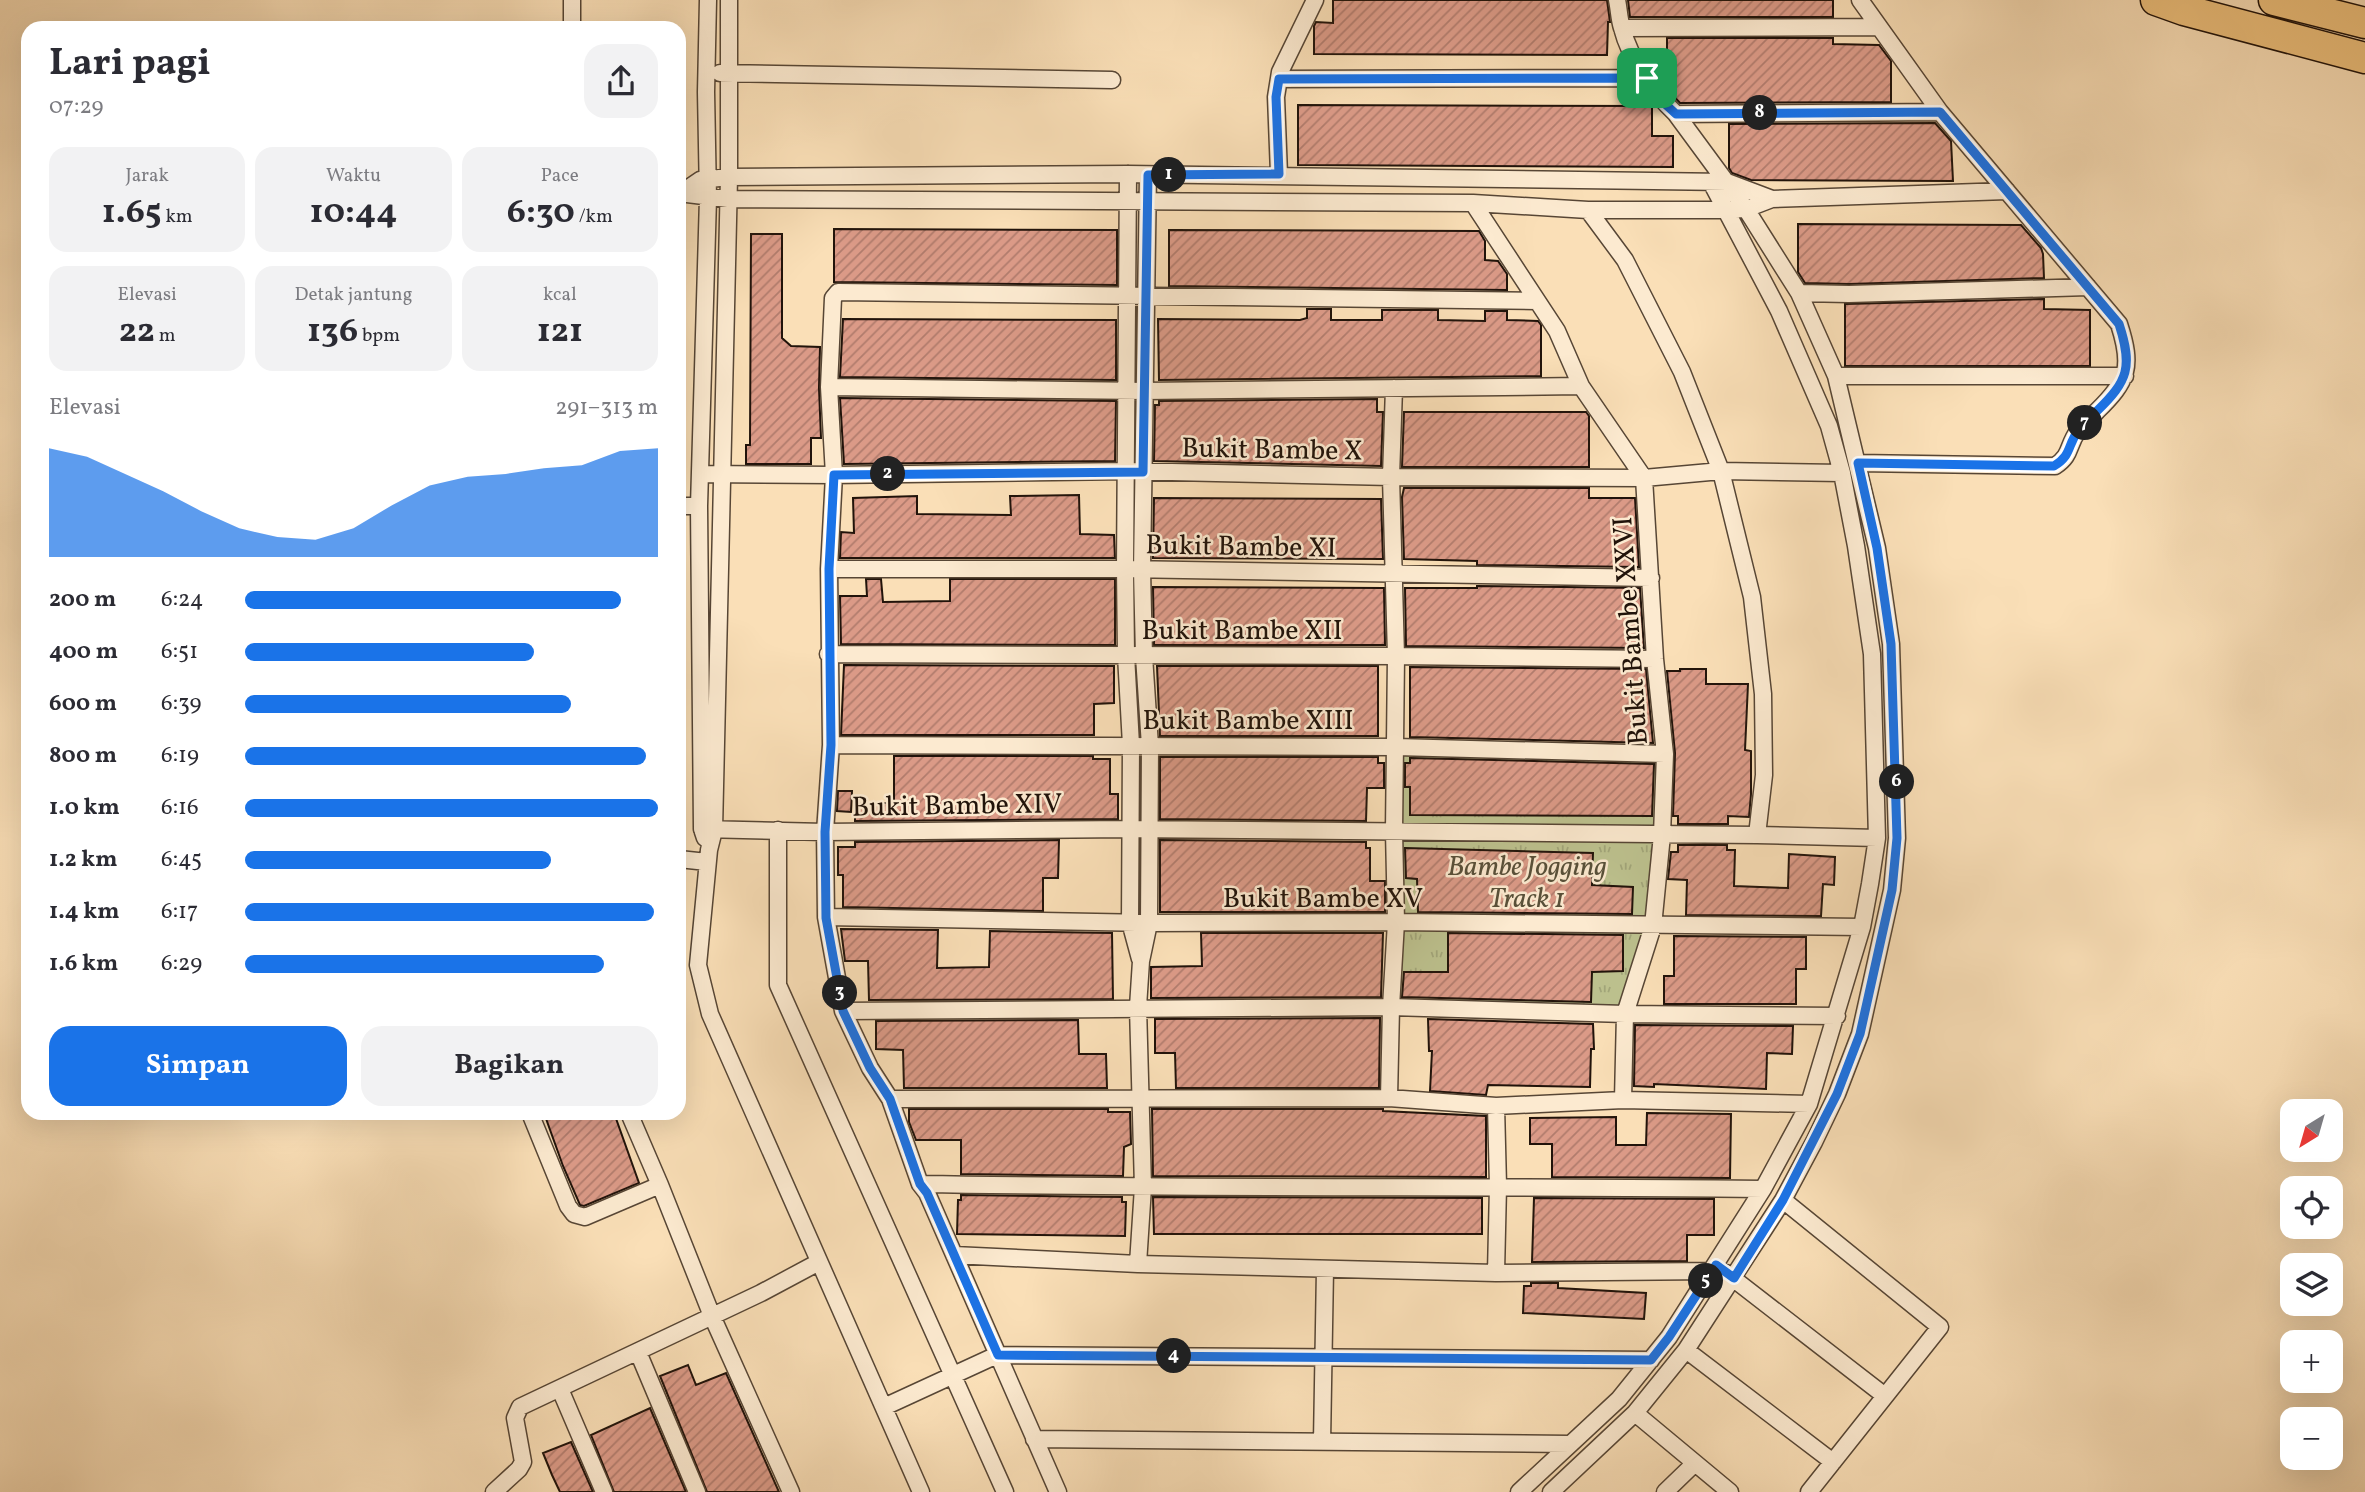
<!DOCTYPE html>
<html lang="id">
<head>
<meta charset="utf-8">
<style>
  body { margin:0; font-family:Vollkorn,serif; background:#f2f2f3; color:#2b2b33; height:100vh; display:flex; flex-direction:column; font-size:26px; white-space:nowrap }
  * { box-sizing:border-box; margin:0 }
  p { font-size:23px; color:#7c7c81 }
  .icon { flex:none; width:38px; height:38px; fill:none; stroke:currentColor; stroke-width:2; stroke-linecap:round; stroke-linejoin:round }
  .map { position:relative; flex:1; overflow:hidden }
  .panel { position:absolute; left:21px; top:21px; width:665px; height:1099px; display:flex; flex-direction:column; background:#fff; border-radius:21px; box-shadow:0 7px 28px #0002 }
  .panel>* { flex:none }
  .needle { width:46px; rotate:217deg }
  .tools { position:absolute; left:2280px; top:1099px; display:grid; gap:14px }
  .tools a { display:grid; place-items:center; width:63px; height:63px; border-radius:14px; background:#fff; box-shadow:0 7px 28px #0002; font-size:35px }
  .pin { position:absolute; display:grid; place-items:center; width:60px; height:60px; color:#fff; margin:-30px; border-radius:14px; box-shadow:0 4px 10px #0006 }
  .km { position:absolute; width:35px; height:35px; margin:-18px; border-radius:50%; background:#222; color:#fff; font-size:19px; line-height:35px; text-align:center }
  .round { display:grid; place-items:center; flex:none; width:74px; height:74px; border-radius:21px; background:#f2f2f3 }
  .head { display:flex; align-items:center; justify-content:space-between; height:119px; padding:0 28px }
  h1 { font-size:38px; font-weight:700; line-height:52px }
  .metrics { display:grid; grid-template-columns:repeat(3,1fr); gap:10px; height:119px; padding:7px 28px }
  .metrics div { display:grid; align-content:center; border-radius:18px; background:#f2f2f3; text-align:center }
  .metrics b { font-size:35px; font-weight:700 }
  .metrics small { font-size:19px; font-weight:400 }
  .metrics p { font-size:19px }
  .chart { height:196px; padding:14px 28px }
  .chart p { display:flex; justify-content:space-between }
  .chart svg { width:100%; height:126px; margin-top:7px; fill:#1a73e8; opacity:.7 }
  .button { display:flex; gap:14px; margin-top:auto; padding:14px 28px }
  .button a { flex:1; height:80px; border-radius:21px; background:#1a73e8; color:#fff; font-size:28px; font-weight:700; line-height:80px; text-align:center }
  .button a+a { background:#f2f2f3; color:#2b2b33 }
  ul { padding:0 28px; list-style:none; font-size:23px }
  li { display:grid; grid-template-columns:112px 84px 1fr; align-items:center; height:52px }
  li i { height:18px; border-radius:9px; background:#1a73e8 }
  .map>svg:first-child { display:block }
  .park { fill:url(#park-tufts); stroke:#6f6a4c; stroke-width:2 }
  .building { fill:url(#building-hatch); stroke:#21130a; stroke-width:2 }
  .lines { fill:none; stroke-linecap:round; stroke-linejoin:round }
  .street-casing { stroke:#574635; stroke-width:19 }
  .highway-casing { stroke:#21130a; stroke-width:33 }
  .street { stroke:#fcead0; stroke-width:16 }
  .highway { stroke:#edc07c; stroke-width:30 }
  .route-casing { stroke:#fff; stroke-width:14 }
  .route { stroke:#1a73e8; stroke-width:9 }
  .labels { text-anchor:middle; stroke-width:5; stroke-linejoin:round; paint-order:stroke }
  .street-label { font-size:28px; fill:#21130a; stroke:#fcead0 }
  .park-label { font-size:28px; font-style:italic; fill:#585039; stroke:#fcead0 }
</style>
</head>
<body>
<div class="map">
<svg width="2365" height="1492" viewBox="0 0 2365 1492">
  <defs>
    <pattern id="park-tufts" width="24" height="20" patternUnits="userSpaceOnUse" patternTransform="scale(1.75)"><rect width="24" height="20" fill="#bdc28f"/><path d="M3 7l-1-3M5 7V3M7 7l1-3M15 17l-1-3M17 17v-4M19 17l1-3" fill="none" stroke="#a2a67a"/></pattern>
    <pattern id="building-hatch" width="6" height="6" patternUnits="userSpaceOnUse" patternTransform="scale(1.75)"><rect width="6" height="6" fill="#db9a87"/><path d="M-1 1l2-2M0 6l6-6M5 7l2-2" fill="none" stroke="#b17c6d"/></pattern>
  </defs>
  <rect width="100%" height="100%" fill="#fadfb7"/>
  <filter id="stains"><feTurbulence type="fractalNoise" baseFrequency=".00286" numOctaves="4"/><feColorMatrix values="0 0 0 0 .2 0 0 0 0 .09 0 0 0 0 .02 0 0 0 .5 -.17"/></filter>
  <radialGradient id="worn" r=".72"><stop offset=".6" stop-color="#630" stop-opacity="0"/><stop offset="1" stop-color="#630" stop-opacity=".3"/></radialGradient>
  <path class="park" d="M1396 747 1665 754 1653 926 1625 1014 1391 1007Z"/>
  <path class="building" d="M1333 0H1607L1610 22H1608L1607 55 1314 54V26L1316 22 1333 23Z
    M1628 0H1833V17H1630Z
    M1667 38H1833V44L1879 45 1891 61V102L1680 103 1667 89Z
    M1298 105 1652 106V136H1673V167L1298 165Z
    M1935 123 1951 141 1953 181 1751 180 1732 173 1729 168V124Z
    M1798 224 2021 225 2041 248 2043 254 2044 278 1849 284 1805 283 1798 272Z
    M834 229 1117 230V285L834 282Z
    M1169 230 1479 231 1485 241V260L1498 261 1507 274V290L1169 286Z
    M751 234H782V338L791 346 820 347 819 388 821 438H811V464H746V445H750Z
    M2044 299V309L2090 310V366H1845V304Z
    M1307 309H1331V320H1382V310H1438V320L1485 321V311H1507V320L1538 321 1541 325V376L1159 380 1158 319 1300 320 1307 318Z
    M843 319 1116 320V380L840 377Z
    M840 398 1116 401 1115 461 844 464Z
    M1377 399V412H1383L1381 466 1154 461 1155 405H1159V401Z
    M1404 412H1586L1589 416V467H1402Z
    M1404 488H1589V498H1635L1639 567 1477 565V561L1404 559 1402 497Z
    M1079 495 1080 534 1114 535 1115 558H840L841 532 854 533 853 498 917 496V514L1011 515 1010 496Z
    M1154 498 1381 499 1383 559 1153 558Z
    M866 579H881L883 602 950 601V579H1115V645L841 644 840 596H867Z
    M1477 586 1640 588 1644 648 1406 646 1405 588H1477Z
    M1153 587 1384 588 1385 645H1154Z
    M844 665 1114 666V703L1094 704V735H841Z
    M1157 666H1378V736H1160Z
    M1410 667 1646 669 1653 743 1410 737Z
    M1680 669H1706V684H1748L1745 750 1751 751V794L1749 817 1728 816V824H1678V816H1673L1675 753 1667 671H1680Z
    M894 756H1093V759H1110V794H1118V819L855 821V803H894Z
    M1160 757H1378V763H1384V788H1367L1366 821 1160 819Z
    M1410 758 1654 764 1652 816 1410 815V787H1405V763H1410Z
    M838 791H852L851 812 837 811Z
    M1059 840 1058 878H1043V911L843 907V875H838V847H855V842Z
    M1160 840 1366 842V848H1370V881H1385V912H1160Z
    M1678 845H1727V850H1735L1734 886 1788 888 1789 854 1835 857 1834 885 1823 884 1821 916 1686 915 1687 880 1668 879 1671 852H1678Z
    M1405 848 1593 853 1592 885 1633 887 1632 914 1418 912 1417 879 1406 878Z
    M841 929 938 930 937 968 989 967 990 931 1112 933 1113 999 869 1000 868 961H845Z
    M1201 933H1383L1381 997 1151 998V967L1202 966Z
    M1448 933 1623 935V971L1592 972 1591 1002 1402 997 1404 972H1448Z
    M1674 936 1806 937V969H1796V1004H1664V976H1674Z
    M1380 1018 1379 1088H1176L1175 1053H1155V1019Z
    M1428 1019 1593 1024 1594 1049H1591L1590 1087 1488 1085 1486 1095 1430 1091 1432 1051H1429Z
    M1078 1020 1079 1054H1106L1107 1088H904L903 1050 876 1049V1021Z
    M1635 1025 1793 1026 1792 1054 1767 1053 1766 1089 1654 1084V1087L1634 1086Z
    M909 1109H1108V1112H1130L1131 1144 1124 1147 1123 1176 961 1174V1140H916L909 1122Z
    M1152 1109H1383V1111L1486 1116V1177L1153 1176Z
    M544 1113H614L639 1183 584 1206 580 1205 563 1166Z
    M1647 1113 1731 1114 1730 1178 1552 1177V1144H1530V1118L1616 1117V1145H1646Z
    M961 1195 1122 1197V1202H1126L1125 1236 957 1234 958 1200H961Z
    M1153 1197 1482 1198V1234H1154Z
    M1534 1198 1714 1199V1235H1687V1261L1532 1262Z
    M1531 1283H1558V1288L1646 1293 1644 1319 1523 1313 1524 1286H1531Z
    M688 1365 696 1385 726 1373 779 1492H707L660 1376Z
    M650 1408 686 1492H614L591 1435Z
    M571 1442 593 1492H560L552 1475 543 1453Z"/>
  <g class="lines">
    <g class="street-casing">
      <path id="street" d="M729 0V177L714 830 709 850 698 965 710 1014 921 1492
        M572 28V0
        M1622 28 1879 27
        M720 73 1112 80
        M1279 79 1647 78
        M1676 114 1940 112
        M1128 174 1125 569 1126 655 1131 745 1130 922 1140 959
        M1279 174 1276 97 1280 72 1315 0
        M679 193 728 199 1473 203 1588 210H1724L1746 209 1772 199 2007 191
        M681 193 700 180 729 177 1128 174 1727 182 1772 199
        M1473 203 1557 331 1581 386 1644 478 1655 659 1665 754 1662 835 1653 926 1625 1014 1623 1100
        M1588 210 1625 260 1682 372 1721 471 1752 597 1763 694 1764 775 1757 835
        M1799 293 1849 294 2088 287
        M1836 376H2125
        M829 387 1144 391 1581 386
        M1858 463 2055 466C2072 455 2067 446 2078 431 2083 424 2091 418 2097 411 2128 381 2133 367 2119 324L1940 112 1860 0
        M701 474 834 475 1127 471 1391 477 1644 478 1721 471 1842 473
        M679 506H699
        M829 569H1125L1651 578
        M828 654 1396 656 1655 659
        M831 745 1396 747 1665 754
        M702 829 825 832 1129 829 1757 835 1877 838
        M778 830V985L1005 1492
        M705 838 702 829 699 506 708 198 706 92 708 0
        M679 859 707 862
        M826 917 1149 923 1396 922 1862 927
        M843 1011 1391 1007 1625 1014 1837 1016
        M1389 1098 1391 1007 1396 922 1394 831 1396 656 1391 477 1394 388
        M890 1099 1389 1098 1496 1106 1623 1100 1809 1104
        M1496 1106 1498 1186 1496 1273
        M530 1113 568 1206 574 1214 585 1217 660 1185 629 1113
        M920 1184C1201 1189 1482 1186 1763 1189
        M660 1185 712 1316 791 1492
        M1783 1200 1940 1327 1809 1492
        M954 1255 1138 1264 1496 1273 1712 1271
        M1138 1264 1143 1187 1138 1007 1141 961 1149 923 1150 746 1144 656 1142 570 1148 175
        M1726 1273 1885 1396
        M1686 1350 1833 1462
        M638 1352 697 1492
        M560 1389 604 1492
        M884 1407 997 1355 1651 1360
        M1635 1413 1730 1492
        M1034 1439 1570 1444
        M1322 1442 1325 1269
        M494 1492 519 1469 523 1462 515 1418 520 1407 761 1293 819 1262
        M1058 1492 927 1193 920 1184 890 1099 870 1068 843 1011 826 917 825 832 831 745 829 569 834 475 829 387 833 298 838 292 1536 301
        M1519 1492 1619 1399 1669 1337 1763 1189 1809 1104 1862 927 1870 884 1877 838 1872 654 1856 546 1842 473 1829 426 1779 311 1711 182
        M1551 1492 1635 1413 1686 1350 1783 1200 1814 1142 1837 1094 1860 1034 1892 890 1897 838 1891 644 1877 548 1836 376 1799 293 1746 209 1676 114C1653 92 1630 59 1622 28 1619 19 1619 9 1617 0
        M1665 1492 1695 1463"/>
    </g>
    <g class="highway-casing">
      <path id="highway" d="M2156 0 2184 10 2365 58
        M2274 0 2365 23"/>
    </g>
    <use href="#street" class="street"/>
    <use href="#highway" class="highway"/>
  </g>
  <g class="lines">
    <g class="route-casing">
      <path id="route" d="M1647 78 1664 103 1676 114 1940 112 2119 324C2133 367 2128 381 2097 411 2091 418 2082 424 2078 431 2067 446 2072 455 2054 466L1858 463 1877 548 1891 644 1897 838 1892 890 1860 1034 1837 1094 1783 1200 1734 1278 1716 1265 1669 1337 1651 1360 998 1355 927 1193 920 1184 890 1099 870 1068 843 1011 826 918 825 832 831 745 829 569 834 475 1143 472 1148 175 1279 174 1276 97 1279 79Z"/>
    </g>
    <use href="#route" class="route"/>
  </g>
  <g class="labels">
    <g class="street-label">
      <text transform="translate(1272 448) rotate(1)" y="10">Bukit Bambe X</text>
      <text transform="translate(1241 545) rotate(1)" y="10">Bukit Bambe XI</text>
      <text x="1242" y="639">Bukit Bambe XII</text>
      <text transform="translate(1629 631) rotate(-94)" y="10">Bukit Bambe XXVI</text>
      <text x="1248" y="729">Bukit Bambe XIII</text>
      <text transform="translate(957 804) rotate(-1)" y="10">Bukit Bambe XIV</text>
      <text x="1323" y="907">Bukit Bambe XV</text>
    </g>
    <g class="park-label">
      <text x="1527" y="875">Bambe Jogging<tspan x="1527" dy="32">Track 1</tspan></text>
    </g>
  </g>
  <rect width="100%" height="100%" filter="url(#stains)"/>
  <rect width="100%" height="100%" fill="url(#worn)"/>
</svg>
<div class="tools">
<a><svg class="needle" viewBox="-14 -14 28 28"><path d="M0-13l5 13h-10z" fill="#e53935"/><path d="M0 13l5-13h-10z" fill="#7c7c81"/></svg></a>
<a><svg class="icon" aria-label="locate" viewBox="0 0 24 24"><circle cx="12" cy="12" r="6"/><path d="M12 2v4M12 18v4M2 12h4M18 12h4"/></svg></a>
<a><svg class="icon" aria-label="layers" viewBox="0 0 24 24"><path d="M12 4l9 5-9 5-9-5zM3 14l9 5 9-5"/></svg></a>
<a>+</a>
<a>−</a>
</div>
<div class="pin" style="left:1647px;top:78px;background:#1e9e55"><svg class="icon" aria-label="arrive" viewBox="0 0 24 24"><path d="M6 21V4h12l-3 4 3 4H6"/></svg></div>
<b class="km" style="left:1169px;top:175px">1</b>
<b class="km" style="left:888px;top:474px">2</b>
<b class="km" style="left:840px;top:993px">3</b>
<b class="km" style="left:1174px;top:1356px">4</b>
<b class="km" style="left:1706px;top:1281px">5</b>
<b class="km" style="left:1897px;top:782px">6</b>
<b class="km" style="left:2085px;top:423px">7</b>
<b class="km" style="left:1760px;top:113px">8</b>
<section class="panel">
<div class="head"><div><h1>Lari pagi</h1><p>07:29</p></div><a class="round"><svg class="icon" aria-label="share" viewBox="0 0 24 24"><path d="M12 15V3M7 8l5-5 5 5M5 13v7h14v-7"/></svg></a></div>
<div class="metrics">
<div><p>Jarak</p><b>1.65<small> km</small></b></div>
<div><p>Waktu</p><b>10:44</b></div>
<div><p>Pace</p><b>6:30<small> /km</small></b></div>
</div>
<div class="metrics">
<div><p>Elevasi</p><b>22<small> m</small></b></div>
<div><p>Detak jantung</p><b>136<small> bpm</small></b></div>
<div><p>kcal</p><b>121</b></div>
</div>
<div class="chart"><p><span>Elevasi</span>291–313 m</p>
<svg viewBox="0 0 160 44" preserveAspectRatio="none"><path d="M0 44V6L10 9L20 15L30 21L40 28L50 34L60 37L70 38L80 34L90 26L100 19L110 16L120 15L130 13L140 12L150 7L160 6V44z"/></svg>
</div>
<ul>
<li><b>200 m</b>6:24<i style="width:91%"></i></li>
<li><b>400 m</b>6:51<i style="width:70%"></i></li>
<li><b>600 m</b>6:39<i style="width:79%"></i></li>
<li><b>800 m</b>6:19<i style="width:97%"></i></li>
<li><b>1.0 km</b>6:16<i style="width:100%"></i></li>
<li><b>1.2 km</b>6:45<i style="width:74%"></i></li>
<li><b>1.4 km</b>6:17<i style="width:99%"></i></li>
<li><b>1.6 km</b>6:29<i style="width:87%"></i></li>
</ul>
<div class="button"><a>Simpan</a><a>Bagikan</a></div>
</section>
</div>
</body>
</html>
